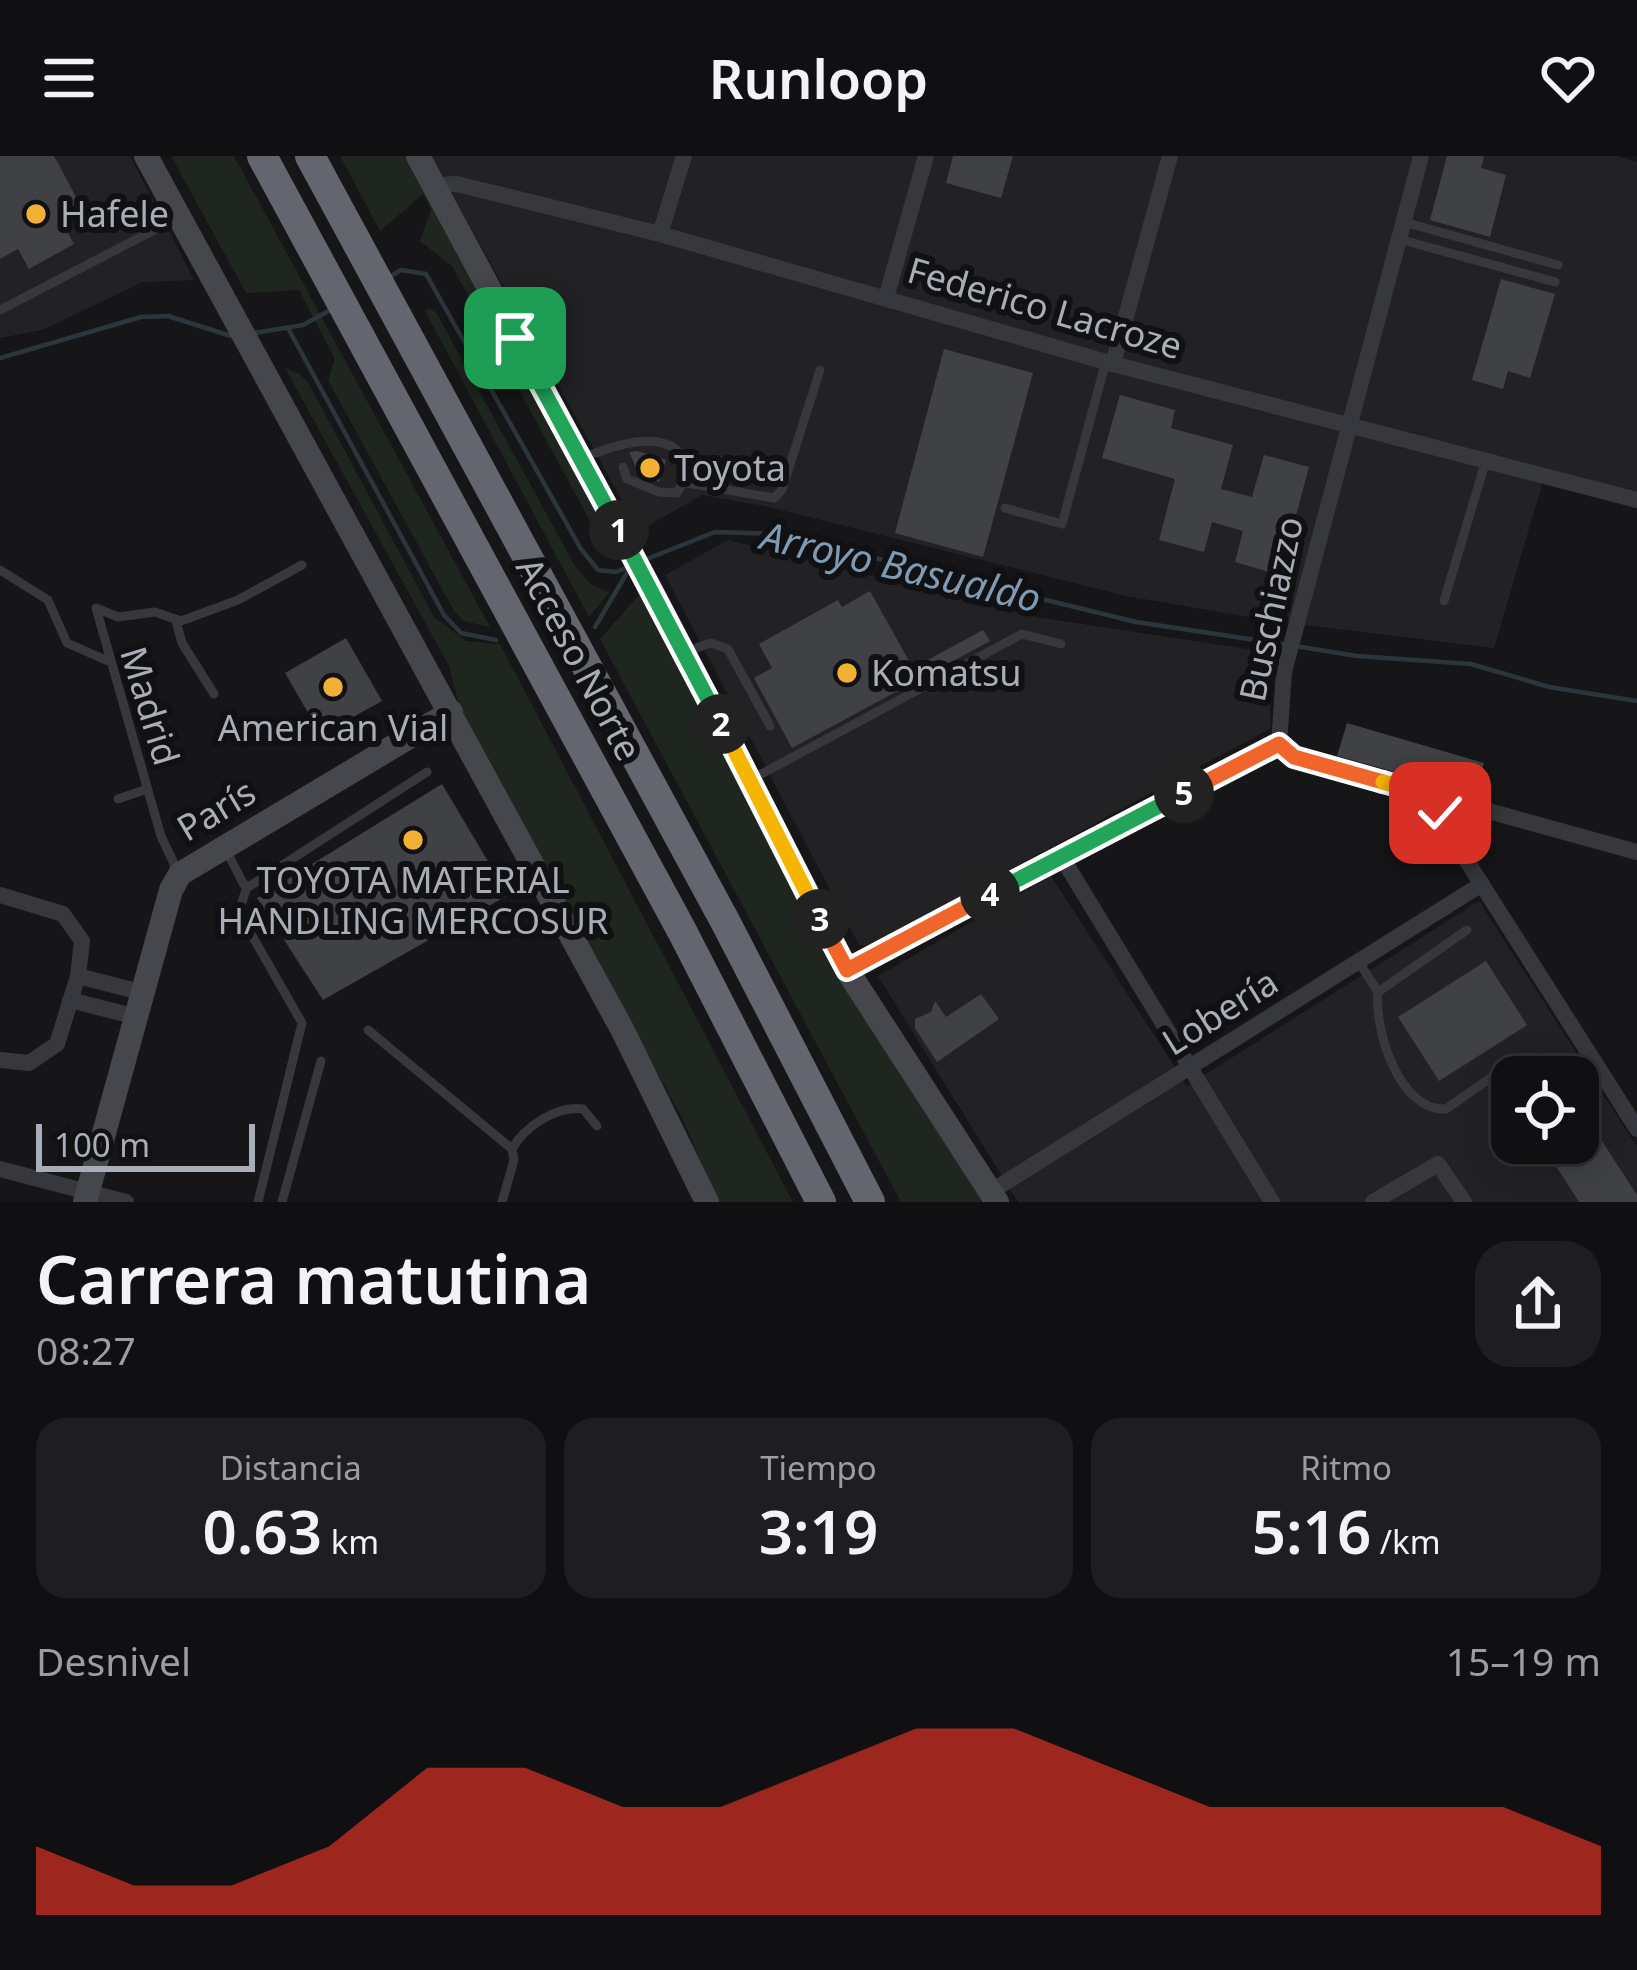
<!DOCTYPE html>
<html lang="es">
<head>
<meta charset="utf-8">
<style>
  body { margin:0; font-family:"Noto Sans",sans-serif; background:#1e1e20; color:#f1f3f6; height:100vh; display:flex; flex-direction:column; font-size:45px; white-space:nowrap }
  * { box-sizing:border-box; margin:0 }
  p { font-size:39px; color:#9c9d9f }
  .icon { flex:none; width:66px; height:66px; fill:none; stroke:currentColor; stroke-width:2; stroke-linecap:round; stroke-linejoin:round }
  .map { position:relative; height:1046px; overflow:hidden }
  .side { display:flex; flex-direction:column; background:#101012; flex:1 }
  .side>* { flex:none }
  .tools { position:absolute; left:1491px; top:900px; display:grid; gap:24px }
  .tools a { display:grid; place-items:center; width:108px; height:108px; border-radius:24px; background:#101012; box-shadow:0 6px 30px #0003,0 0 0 3px #303032; font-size:60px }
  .scale { position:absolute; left:36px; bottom:30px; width:219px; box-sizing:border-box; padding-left:12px; border:6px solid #a8adb8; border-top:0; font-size:33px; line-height:42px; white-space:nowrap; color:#a8adb8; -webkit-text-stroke:9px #111113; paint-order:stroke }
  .pin { position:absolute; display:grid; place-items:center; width:102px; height:102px; color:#fff; margin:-51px; border-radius:24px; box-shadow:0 6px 18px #0006 }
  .km { position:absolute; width:60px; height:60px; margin:-30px; border-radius:50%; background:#222; color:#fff; font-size:33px; line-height:60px; text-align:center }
  .round { display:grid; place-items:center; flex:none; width:126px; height:126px; border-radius:36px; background:#1e1e20 }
  .head { display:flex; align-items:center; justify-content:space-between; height:204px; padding:0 36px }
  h1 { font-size:66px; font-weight:600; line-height:90px }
  .figures { display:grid; grid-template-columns:repeat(3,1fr); gap:18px; height:204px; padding:12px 36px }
  .figures div { display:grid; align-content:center; border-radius:30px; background:#1e1e20; text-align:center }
  .figures b { font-size:60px; font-weight:600 }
  .figures small { font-size:33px; font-weight:400 }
  .figures p { font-size:33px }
  .chart { height:336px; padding:24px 36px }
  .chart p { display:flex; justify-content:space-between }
  .chart svg { width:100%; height:216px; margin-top:12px; fill:#d93025; opacity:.7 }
  header { display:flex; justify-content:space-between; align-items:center; height:156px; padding:0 36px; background:#101012; font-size:54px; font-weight:600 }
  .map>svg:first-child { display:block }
  .built { fill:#222225; fill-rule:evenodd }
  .green { fill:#1e261f }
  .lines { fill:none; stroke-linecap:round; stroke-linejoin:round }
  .stream { stroke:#2c353c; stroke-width:4.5 }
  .building { fill:#404145 }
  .lane { stroke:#37383d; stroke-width:9 }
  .street { stroke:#37383d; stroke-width:16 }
  .secondary { stroke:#45474d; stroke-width:24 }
  .highway { stroke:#63666e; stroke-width:30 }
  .split-1-casing { stroke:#fff; stroke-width:24 }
  .split-2-casing { stroke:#fff; stroke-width:24 }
  .split-3-casing { stroke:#fff; stroke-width:24 }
  .split-4-casing { stroke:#fff; stroke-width:24 }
  .split-5-casing { stroke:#fff; stroke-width:24 }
  .split-6-casing { stroke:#fff; stroke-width:24 }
  .split-7-casing { stroke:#fff; stroke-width:24 }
  .split-1 { stroke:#22a559; stroke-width:15 }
  .split-2 { stroke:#22a559; stroke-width:15 }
  .split-3 { stroke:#f5b400; stroke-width:15 }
  .split-4 { stroke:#f0652b; stroke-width:15 }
  .split-5 { stroke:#22a559; stroke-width:15 }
  .split-6 { stroke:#f0652b; stroke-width:15 }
  .split-7 { stroke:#f5b400; stroke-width:15 }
  .poi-dot { fill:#f2b134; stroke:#111113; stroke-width:4.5 }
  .labels { text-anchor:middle; stroke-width:12; stroke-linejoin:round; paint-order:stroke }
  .poi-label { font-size:36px; fill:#a8adb8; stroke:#111113; text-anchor:start }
  .street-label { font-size:36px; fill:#a8adb8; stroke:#111113 }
  .water-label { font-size:39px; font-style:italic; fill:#7f9bb3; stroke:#111113 }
</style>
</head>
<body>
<header><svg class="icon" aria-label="menu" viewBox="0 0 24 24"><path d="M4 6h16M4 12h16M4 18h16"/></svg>Runloop<svg class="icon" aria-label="heart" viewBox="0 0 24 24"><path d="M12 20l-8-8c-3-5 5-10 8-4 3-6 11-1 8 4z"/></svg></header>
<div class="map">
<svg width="1637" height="1046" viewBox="0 0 1637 1046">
  <rect width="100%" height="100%" fill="#161618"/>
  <path class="built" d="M0 0H130L194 124 143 126 42 174 0 182Z
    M431 0H1617L1637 6V338L1546 315 1494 492 1280 466 1126 440 769 351 702 339 639 375Z
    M728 384 1036 461 1267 496 1271 572 869 790 859 789 665 419Z
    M1051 720 1187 930 1479 745 1637 991V1046H1018L878 820ZM1512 921H1578V987H1512Z"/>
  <path class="green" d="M171 0H234L490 471 464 465 454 455 328 224 335 203 299 134 246 137Z
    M340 0H408L619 397 608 393 597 378 452 110 420 85 431 53 423 38 380 75Z
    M430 153 436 156 575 410 591 428 609 437 589 461 425 155Z
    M285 212 300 218 309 228 434 461 466 485 500 488 793 1046H718L683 964 459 549 449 510Z
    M640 438 992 1046H901L600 483Z"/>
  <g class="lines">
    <path class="stream" d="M391 120 401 114 426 118 581 393 598 414 616 416 631 410
      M288 172 444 459 461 477 496 484
      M254 177 303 169 334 152
      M0 202 141 161 168 160 231 180
      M647 403 715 376 777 378 1136 466 1283 488
      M595 471 628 415
      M1295 490 1357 500 1471 508 1549 531 1637 545"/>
  </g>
  <path class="building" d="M0 0H54L82 52 61 63 74 88 29 113 18 93 0 103Z
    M953 0H1013L1001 42 946 27Z
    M1447 0H1484L1481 12 1506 19 1490 81 1430 64Z
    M1501 123 1555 138 1530 222 1508 215 1503 233 1472 224Z
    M944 193 1033 217 983 401 895 377Z
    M1120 239 1175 254 1171 272 1233 289 1221 333 1252 341 1264 299 1309 311 1280 419 1235 406 1243 375 1212 366 1204 396 1159 384 1175 323 1102 302Z
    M637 295 666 304 659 326 639 318 629 296Z
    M870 435 913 512 983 474 990 485 792 592 754 522 772 512 759 488 838 444 842 451Z
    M346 482 382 545 321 579 285 517Z
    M1347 567 1484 607 1475 638 1337 600Z
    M442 628 508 739 323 844 257 742Z
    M1486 805 1527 869 1439 925 1398 861Z
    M981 838 999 863 937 906 915 872V863L931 856 935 845 946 861Z
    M1600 982 1637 1039V1046H1579L1556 1010Z"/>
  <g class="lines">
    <path class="lane" d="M1404 66 1558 109
      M1399 83 1555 126
      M0 154 158 72
      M585 301C617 288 678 267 689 316L677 337 659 336 627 323 623 311
      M687 327 774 342 782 334 820 214
      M1005 352 1062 368 1106 205
      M0 414 48 444 67 487 108 505
      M1444 445 1486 304
      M176 465 182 487 214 538
      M684 496 711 487 728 493 770 570
      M754 622 1022 478 1061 488
      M118 643 147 633
      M227 696 244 729 250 730 427 616
      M177 714 161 680 96 452 118 461 155 456 181 465 238 444 302 409
      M247 731 240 752 246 769 302 867 258 1046
      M1360 808 1378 836C1374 873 1399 956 1446 953L1502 914
      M1378 836 1467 774
      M368 874 512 993 514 1004 502 1046
      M512 993C524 971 557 949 583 953L597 970
      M282 1046 321 905"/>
    <path class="street" d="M435 29 457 28 660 78 1113 208 1637 344
      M660 78 684 0
      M886 142 926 0
      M1113 208 1170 0
      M1279 588 1294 601 1318 608 1637 696
      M1440 642 1444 669 1637 973
      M1061 700 1272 1046
      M0 739 63 758 82 785 78 820 57 888 29 907 0 904
      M847 814 1279 588 1284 516 1421 0
      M78 820 144 837
      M70 844 137 861
      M0 1013 126 1046
      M990 1036 1482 728
      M1373 1046 1438 1008 1464 1046"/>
    <path class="secondary" d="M146 0 623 875 707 1046
      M418 0 656 443 847 814 997 1046
      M85 1046 171 734 180 718 451 556"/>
    <path class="highway" d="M262 0 682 775 821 1046
      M310 0 726 767 870 1046"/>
  </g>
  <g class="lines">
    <g class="split-1-casing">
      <path id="split-1" d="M515 182 619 374"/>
    </g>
    <g class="split-2-casing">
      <path id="split-2" d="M619 374 721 568"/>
    </g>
    <g class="split-3-casing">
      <path id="split-3" d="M721 568 820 763"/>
    </g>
    <g class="split-4-casing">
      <path id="split-4" d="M820 763 847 814 990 738"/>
    </g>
    <g class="split-5-casing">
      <path id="split-5" d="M990 738 1184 637"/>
    </g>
    <g class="split-6-casing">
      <path id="split-6" d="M1184 637 1279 588 1294 601 1383 626"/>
    </g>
    <g class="split-7-casing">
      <path id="split-7" d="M1383 626 1440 642V657"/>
    </g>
    <use href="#split-1" class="split-1"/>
    <use href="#split-2" class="split-2"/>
    <use href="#split-3" class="split-3"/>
    <use href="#split-4" class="split-4"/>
    <use href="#split-5" class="split-5"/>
    <use href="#split-6" class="split-6"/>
    <use href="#split-7" class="split-7"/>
  </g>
  <g class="poi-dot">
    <circle cx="36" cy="58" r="12"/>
    <circle cx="650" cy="312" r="12"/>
    <circle cx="847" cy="517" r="12"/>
    <circle cx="333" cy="531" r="12"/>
    <circle cx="413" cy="684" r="12"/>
  </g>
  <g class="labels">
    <g class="poi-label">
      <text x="60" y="71">Hafele</text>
      <text x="674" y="325">Toyota</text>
      <text x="871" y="530">Komatsu</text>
      <text x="333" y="585" text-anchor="middle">American Vial</text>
      <text x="413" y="737" text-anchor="middle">TOYOTA MATERIAL<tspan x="413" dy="41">HANDLING MERCOSUR</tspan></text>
    </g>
    <g class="street-label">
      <text transform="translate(1045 152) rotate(16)" y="13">Federico Lacroze</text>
      <text transform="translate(1271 453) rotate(-78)" y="13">Buschiazzo</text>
      <text transform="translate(579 503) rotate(62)" y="13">Acceso Norte</text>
      <text transform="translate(150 550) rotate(73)" y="13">Madrid</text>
      <text transform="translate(216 654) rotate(-31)" y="13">París</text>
      <text transform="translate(1220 856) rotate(-32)" y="13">Lobería</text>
    </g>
    <g class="water-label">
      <text transform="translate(901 411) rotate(13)" y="14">Arroyo Basualdo</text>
    </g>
  </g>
</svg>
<div class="tools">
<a><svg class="icon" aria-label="locate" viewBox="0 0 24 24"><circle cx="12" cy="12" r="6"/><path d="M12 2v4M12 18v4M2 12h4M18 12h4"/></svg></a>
</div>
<div class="scale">100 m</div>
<div class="pin" style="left:515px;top:182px;background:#1e9e55"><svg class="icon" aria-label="arrive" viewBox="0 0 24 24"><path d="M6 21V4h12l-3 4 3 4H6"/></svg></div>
<div class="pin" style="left:1440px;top:657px;background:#d93025"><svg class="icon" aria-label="check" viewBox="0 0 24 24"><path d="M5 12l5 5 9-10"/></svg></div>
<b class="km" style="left:619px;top:374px">1</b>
<b class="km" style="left:721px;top:568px">2</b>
<b class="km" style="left:820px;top:763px">3</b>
<b class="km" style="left:990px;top:738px">4</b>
<b class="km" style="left:1184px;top:637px">5</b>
</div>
<section class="side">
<div class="head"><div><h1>Carrera matutina</h1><p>08:27</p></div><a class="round"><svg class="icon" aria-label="share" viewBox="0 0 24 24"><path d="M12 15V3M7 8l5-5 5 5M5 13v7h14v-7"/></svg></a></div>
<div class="figures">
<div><p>Distancia</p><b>0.63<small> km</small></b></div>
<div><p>Tiempo</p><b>3:19</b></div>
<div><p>Ritmo</p><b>5:16<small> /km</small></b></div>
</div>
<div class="chart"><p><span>Desnivel</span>15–19 m</p>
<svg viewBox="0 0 160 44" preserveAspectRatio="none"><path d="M0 44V30L10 38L20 38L30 30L40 14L50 14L60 22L70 22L80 14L90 6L100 6L110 14L120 22L130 22L140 22L150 22L160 30V44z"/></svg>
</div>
</section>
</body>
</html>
